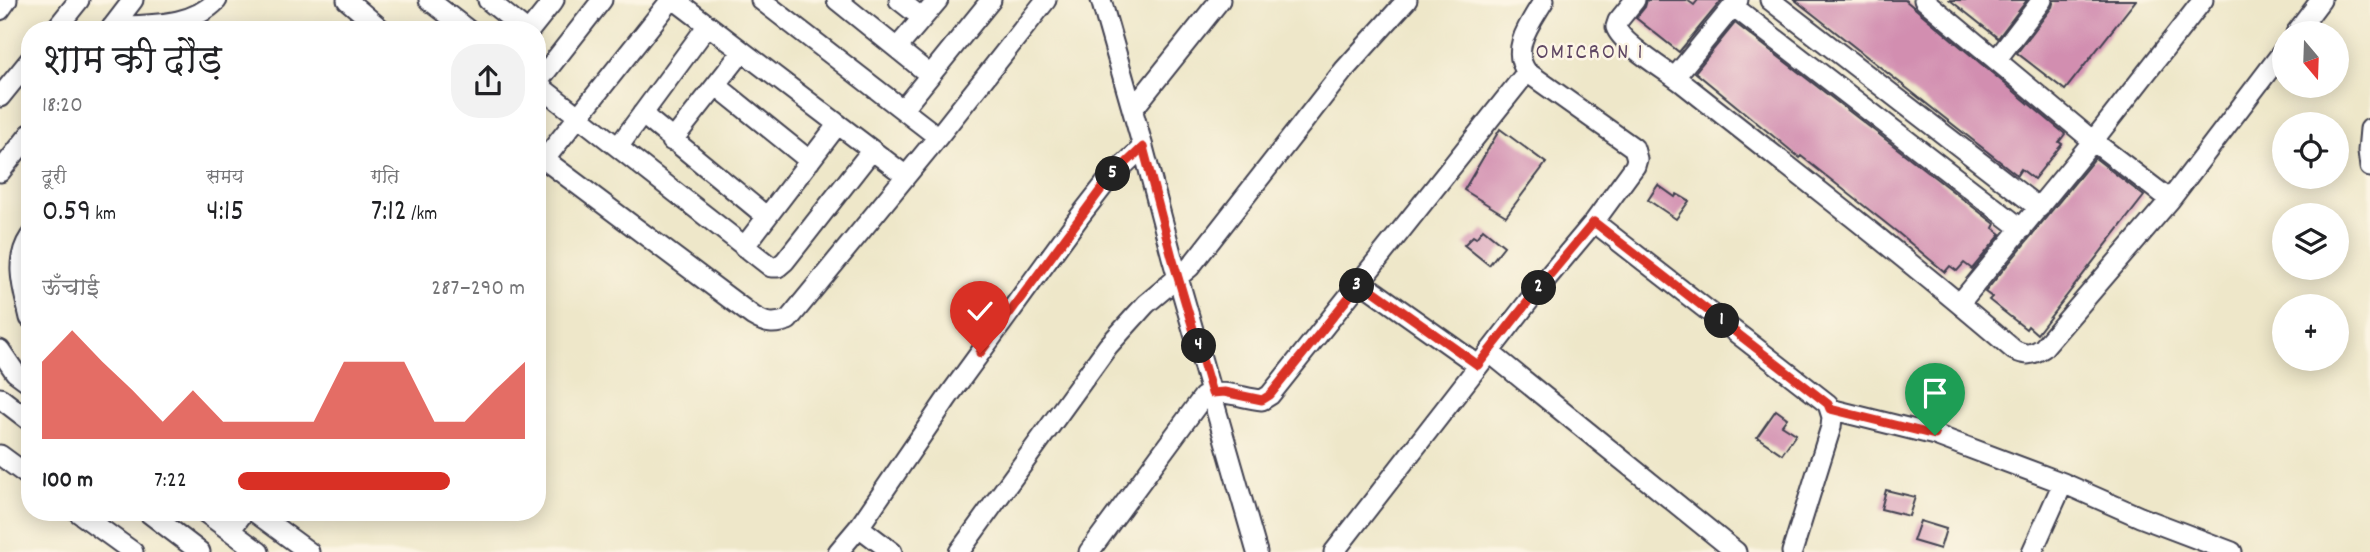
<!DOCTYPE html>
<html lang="hi">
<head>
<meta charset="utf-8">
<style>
  body { margin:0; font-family:Dekko,"Playpen Sans Deva",sans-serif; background:#f2f2f2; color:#202124; height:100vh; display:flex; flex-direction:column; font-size:26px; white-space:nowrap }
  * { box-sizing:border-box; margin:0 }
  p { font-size:23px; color:#757577 }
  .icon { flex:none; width:38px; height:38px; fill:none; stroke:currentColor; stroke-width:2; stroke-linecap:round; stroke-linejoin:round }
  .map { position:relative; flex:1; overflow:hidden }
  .sheet { position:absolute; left:21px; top:21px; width:525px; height:500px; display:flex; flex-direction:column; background:#fff; border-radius:28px; box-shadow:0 4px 18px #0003 }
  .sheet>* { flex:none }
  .needle { width:46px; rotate:161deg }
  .controls { position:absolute; left:2272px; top:21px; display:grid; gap:14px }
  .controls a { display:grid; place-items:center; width:77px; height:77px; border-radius:50%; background:#fff; box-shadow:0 4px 18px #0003; font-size:35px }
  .pin { position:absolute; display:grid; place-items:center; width:60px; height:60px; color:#fff; margin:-72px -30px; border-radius:50% 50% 50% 0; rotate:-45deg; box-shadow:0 0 7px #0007 }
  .pin .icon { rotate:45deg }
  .km { position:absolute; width:35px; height:35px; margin:-18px; border-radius:50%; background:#222; color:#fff; font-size:19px; line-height:35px; text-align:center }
  .round { display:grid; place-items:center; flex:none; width:74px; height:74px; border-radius:28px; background:#f2f2f2 }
  .head { display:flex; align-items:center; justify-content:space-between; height:119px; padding:0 21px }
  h1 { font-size:38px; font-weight:600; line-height:52px }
  .metrics { display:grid; grid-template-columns:repeat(3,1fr); gap:10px; height:119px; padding:7px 21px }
  .metrics div { display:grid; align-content:center }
  .metrics b { font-size:30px; font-weight:600 }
  .metrics small { font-size:19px; font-weight:400 }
  .metrics p { font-size:19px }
  .chart { height:196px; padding:14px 21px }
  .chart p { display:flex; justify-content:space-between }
  .chart svg { width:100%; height:126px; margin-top:7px; fill:#d93025; opacity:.7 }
  ul { padding:0 21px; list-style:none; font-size:23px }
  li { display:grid; grid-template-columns:112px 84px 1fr; align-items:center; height:52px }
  li i { height:18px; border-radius:9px; background:#d93025 }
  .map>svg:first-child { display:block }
  .building { fill:#d28eb0 }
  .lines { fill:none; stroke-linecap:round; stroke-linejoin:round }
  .minor-casing { stroke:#414050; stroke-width:23 }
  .minor { stroke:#fff; stroke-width:19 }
  .route-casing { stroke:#fff; stroke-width:14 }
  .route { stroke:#d93025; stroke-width:9 }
  .labels { text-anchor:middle; stroke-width:5; stroke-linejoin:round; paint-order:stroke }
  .neighbourhood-label { font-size:23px; letter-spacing:2px; fill:#604864; stroke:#fcf5e5 }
</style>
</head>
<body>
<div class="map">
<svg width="2370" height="552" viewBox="0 0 2370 552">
  <rect width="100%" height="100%" fill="#fcf5e5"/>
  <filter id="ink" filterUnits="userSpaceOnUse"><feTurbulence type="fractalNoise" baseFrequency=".0143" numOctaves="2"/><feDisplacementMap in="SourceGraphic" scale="14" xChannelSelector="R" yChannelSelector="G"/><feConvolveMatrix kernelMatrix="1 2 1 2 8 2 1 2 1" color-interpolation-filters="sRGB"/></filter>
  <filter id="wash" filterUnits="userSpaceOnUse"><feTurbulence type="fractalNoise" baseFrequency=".00686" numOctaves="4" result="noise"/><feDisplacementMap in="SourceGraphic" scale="28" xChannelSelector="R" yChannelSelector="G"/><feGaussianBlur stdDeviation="1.57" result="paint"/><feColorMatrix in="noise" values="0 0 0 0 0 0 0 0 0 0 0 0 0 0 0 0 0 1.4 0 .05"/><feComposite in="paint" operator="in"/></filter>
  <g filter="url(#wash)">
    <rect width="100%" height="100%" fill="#eee7c9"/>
    <g id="blocks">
      <path class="building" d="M1647 0H1687L1694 5 1698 0H1722L1679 52 1636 18 1645 7Z
        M1795 0H1905L2065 134 2059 142 2062 144 2034 179 2021 169 2017 175Z
        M1950 0H2027L1998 38Z
        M2054 0H2136L2065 90 2017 53 2052 7Z
        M1735 23 1995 224 1993 228 2001 234 1972 269 1964 263 1957 271 1950 266 1945 272 1897 232 1801 156 1800 158 1695 72Z
        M1500 129 1546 163 1506 216 1464 190Z
        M2095 158 2144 196 2037 334 2028 326 2026 329 1989 300 1992 297 1985 292Z
        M1658 185 1675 197 1677 194 1689 201 1676 219 1648 200Z
        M1483 229 1504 246 1489 265 1464 245 1473 236 1476 238Z
        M1776 410 1787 418 1782 425 1796 434 1782 454 1757 437Z
        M1886 490 1915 497 1909 516 1881 509Z
        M1920 521 1946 529 1940 549 1913 541Z"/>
    </g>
  </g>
  <g filter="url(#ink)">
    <use href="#blocks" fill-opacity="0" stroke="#414050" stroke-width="2"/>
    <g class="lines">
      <g class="minor-casing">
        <path id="minor" d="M347 0 382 30
          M429 0 468 30
          M488 0 525 30
          M675 0 906 176
          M761 0 938 137
          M837 0 930 75
          M899 0 922 18
          M1101 0 1143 147 1172 257 1257 552
          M1635 0 1618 21 1616 27C1622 45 1669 72 1685 85 1795 172 1907 258 2014 350 2026 356 2032 355 2043 348L2170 200 2284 50
          M1770 0 2039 208
          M1924 0 2093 141 2170 200
          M1733 6 2022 229
          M0 10 7 0
          M112 27C147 24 191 28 217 0
          M55 30 79 0
          M110 30 133 0
          M530 30 554 0
          M2296 33 2321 0
          M897 48 938 0
          M1997 59 2042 0
          M1675 77 1738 0
          M537 83 602 0
          M537 84 771 267H778L785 261 872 150
          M717 86 810 161
          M0 97 30 60
          M903 109 991 0
          M1133 109 1220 0
          M642 114 767 217
          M2370 129 2368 151 2370 167
          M672 141 742 52
          M618 147 708 25
          M537 154 753 316C766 324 774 325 788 320L938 137 1046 0
          M544 160 671 0
          M0 172 30 134
          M1594 222 1828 404 1832 417 1831 427 1792 552
          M30 237C13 262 24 291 30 318
          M744 247 838 124
          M1361 282 1478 365
          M1960 303 2093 141 2203 0
          M0 350 15 372 30 383
          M1489 352 1736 552
          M0 398 30 421
          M1830 409 1935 435 2063 483 2140 517 2232 552
          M0 455 30 477
          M79 513 133 552
          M149 513 200 552
          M206 513 259 552
          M256 513 309 552
          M859 527 892 552
          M230 531 243 513
          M838 552 859 527 948 397 1080 216 1108 180 1143 147
          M959 552 1108 346 1146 304 1190 267 1344 70 1407 0
          M1089 552 1203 397C1223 388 1241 398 1262 400L1270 395 1527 72
          M1334 552 1542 284 1594 222 1635 166 1637 159 1634 148 1527 72C1509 49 1532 21 1544 0
          M2032 552 2063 483"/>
      </g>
      <use href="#minor" class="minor"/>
    </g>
  </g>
  <g class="lines" filter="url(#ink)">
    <g class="route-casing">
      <path id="route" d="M980 353 1108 180 1143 147 1172 257 1212 393 1224 392 1262 400 1270 395 1361 282 1478 365 1542 284 1594 222 1828 404 1830 409 1935 435"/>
    </g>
    <use href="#route" class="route"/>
  </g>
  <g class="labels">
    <g class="neighbourhood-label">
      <text x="1590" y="58">OMICRON 1</text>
    </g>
  </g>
</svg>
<div class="controls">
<a><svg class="needle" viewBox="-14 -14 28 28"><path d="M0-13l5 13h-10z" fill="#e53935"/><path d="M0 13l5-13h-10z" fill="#757577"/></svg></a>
<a><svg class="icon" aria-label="locate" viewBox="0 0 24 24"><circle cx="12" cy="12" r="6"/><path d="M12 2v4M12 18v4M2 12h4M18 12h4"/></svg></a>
<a><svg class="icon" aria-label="layers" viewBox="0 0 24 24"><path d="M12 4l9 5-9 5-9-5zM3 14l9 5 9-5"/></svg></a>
<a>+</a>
</div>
<div class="pin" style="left:1935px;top:435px;background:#1e9e55"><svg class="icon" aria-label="arrive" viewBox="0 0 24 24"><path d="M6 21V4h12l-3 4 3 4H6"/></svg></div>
<div class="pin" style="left:980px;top:353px;background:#d93025"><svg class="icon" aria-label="check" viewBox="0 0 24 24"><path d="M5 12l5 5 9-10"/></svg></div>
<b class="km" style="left:1722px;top:321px">1</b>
<b class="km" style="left:1539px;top:288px">2</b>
<b class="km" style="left:1357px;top:286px">3</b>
<b class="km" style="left:1199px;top:346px">4</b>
<b class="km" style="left:1113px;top:174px">5</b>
<section class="sheet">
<div class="head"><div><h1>शाम की दौड़</h1><p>18:20</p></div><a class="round"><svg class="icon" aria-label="share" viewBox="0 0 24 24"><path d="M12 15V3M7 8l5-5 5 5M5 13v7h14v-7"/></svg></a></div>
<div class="metrics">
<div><p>दूरी</p><b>0.59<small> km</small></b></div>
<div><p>समय</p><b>4:15</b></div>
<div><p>गति</p><b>7:12<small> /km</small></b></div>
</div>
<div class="chart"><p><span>ऊँचाई</span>287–290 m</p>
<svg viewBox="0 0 160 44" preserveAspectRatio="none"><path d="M0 44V17L10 6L20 17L30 27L40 38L50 27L60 38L70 38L80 38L90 38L100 17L110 17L120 17L130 38L140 38L150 27L160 17V44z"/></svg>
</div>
<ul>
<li><b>100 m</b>7:22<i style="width:74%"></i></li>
</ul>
</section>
</div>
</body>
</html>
